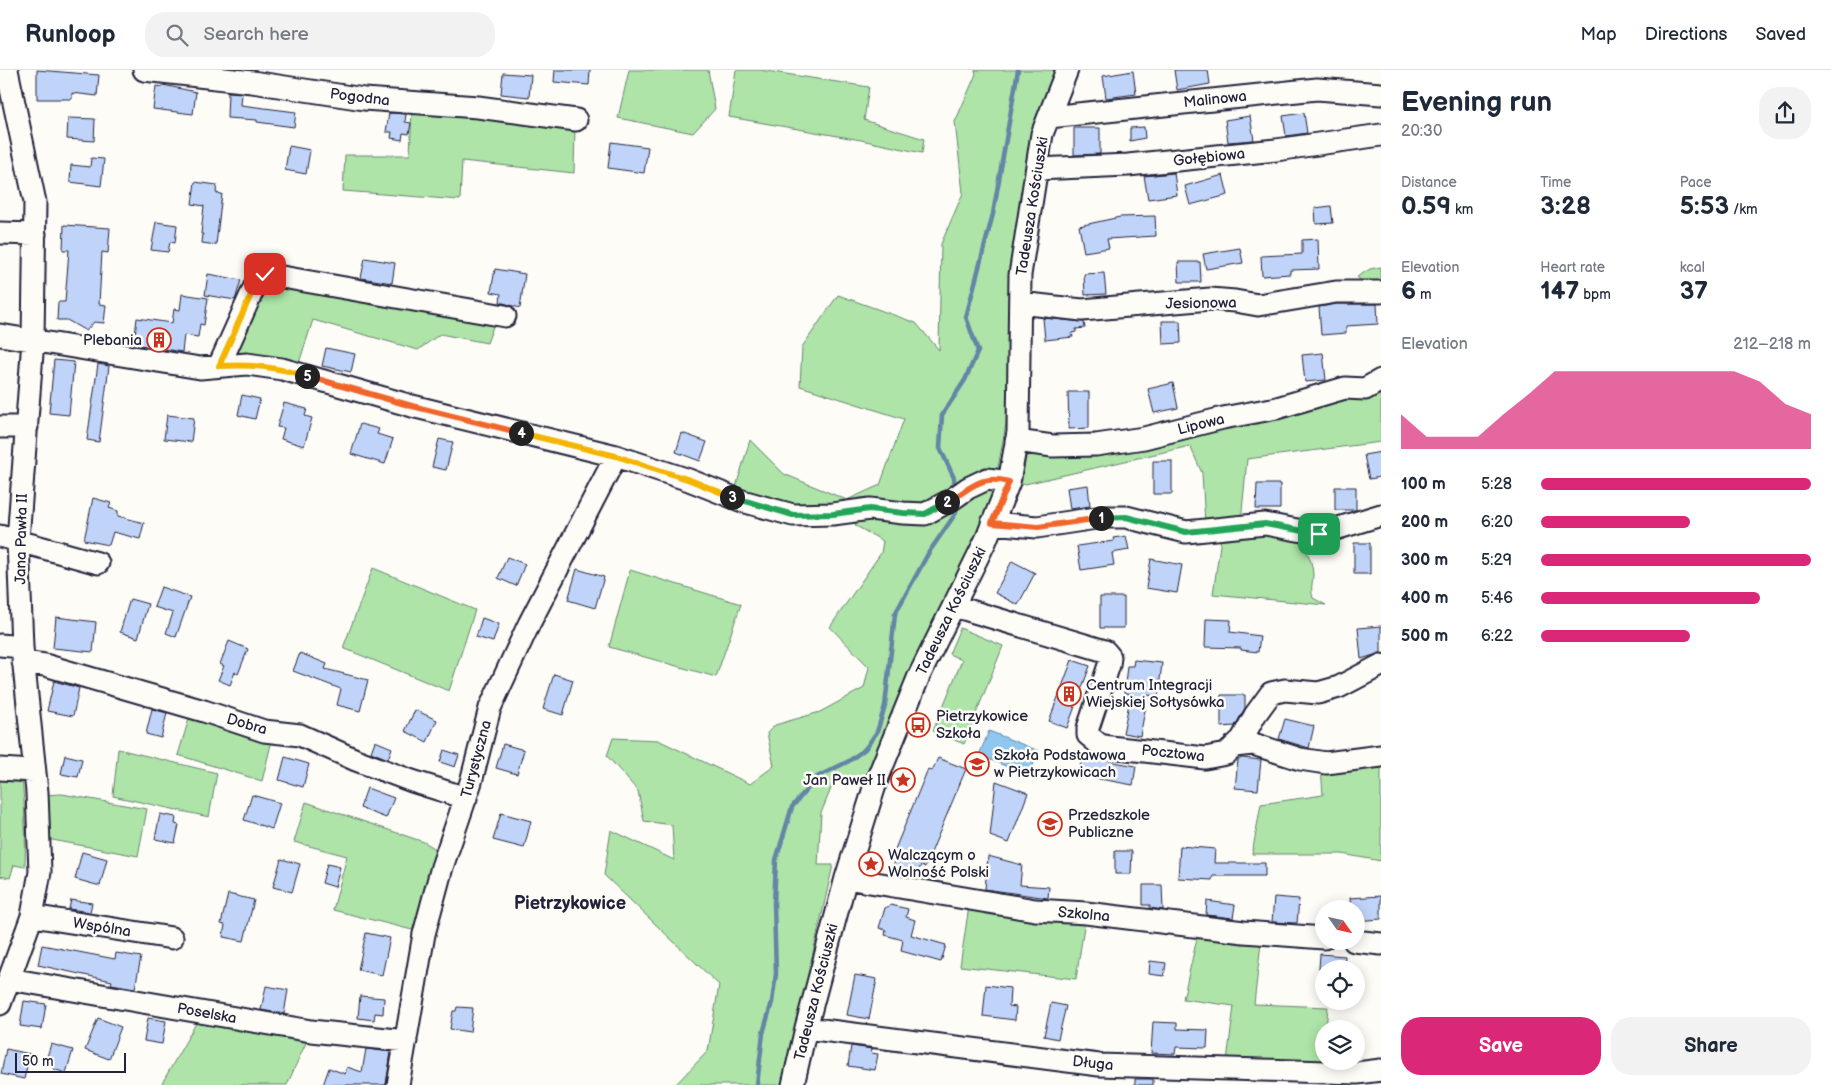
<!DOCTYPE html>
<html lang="en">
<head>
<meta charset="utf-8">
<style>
  body { margin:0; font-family:"Balsamiq Sans",sans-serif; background:#f2f2f3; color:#1f2937; height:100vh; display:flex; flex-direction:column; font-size:19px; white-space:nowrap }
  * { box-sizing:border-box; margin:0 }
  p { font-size:16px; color:#747a83 }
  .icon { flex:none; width:28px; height:28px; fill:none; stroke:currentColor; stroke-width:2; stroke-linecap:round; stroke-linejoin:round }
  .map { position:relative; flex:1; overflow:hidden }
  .panel { display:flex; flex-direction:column; background:#fff; width:450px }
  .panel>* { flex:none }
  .needle { width:32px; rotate:124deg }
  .controls { position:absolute; left:1315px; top:830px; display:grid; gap:10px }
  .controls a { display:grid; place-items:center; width:50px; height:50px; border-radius:50%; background:#fff; box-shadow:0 2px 12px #0003; font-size:25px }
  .scale { position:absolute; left:15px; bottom:12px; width:111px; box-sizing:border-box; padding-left:5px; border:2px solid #22223b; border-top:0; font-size:14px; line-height:18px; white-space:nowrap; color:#22223b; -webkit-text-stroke:4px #fdfcf7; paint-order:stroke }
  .pin { position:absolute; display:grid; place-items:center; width:42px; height:42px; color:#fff; margin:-21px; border-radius:10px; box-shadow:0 2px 8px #0006 }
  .km { position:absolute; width:25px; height:25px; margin:-12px; border-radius:50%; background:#222; color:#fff; font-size:14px; line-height:25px; text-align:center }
  .round { display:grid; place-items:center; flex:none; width:52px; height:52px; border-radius:20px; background:#f2f2f3 }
  .head { display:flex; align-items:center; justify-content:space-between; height:85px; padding:0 20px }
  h1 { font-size:28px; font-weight:700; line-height:38px }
  .figures { display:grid; grid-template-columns:repeat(3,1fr); gap:8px; height:85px; padding:5px 20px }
  .figures div { display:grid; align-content:center }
  .figures b { font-size:25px; font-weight:700 }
  .figures small { font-size:14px; font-weight:400 }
  .figures p { font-size:14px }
  .chart { height:140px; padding:10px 20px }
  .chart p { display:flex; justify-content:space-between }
  .chart svg { width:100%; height:90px; margin-top:5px; fill:#db2777; opacity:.7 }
  .cta { display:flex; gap:10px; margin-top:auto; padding:10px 20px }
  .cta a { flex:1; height:58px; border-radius:20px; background:#db2777; color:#fff; font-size:20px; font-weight:700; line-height:58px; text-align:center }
  .cta a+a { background:#f2f2f3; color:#1f2937 }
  ul { padding:0 20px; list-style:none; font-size:16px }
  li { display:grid; grid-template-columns:80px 60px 1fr; align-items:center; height:38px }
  li i { height:12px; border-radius:6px; background:#db2777 }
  header { display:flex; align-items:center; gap:30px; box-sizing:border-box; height:70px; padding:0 25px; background:#fff; border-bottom:1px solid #e0e1e3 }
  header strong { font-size:24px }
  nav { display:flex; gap:28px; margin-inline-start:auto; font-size:18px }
  .search { width:350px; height:45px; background:#f2f2f3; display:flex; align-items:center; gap:12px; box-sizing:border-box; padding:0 18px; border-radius:20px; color:#747a83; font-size:19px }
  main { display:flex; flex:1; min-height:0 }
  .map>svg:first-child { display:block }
  .green { fill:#aee4a7; stroke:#688371 }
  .water { fill:#8fc7ee; stroke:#6385a6 }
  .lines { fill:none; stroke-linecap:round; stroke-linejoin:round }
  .stream { stroke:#6385a6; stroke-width:4.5 }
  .building { fill:#c0d4f9; stroke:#22223b }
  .minor-casing { stroke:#22223b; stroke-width:25 }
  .minor { stroke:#fdfcf7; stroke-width:21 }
  .split-1-casing { stroke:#fff; stroke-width:10 }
  .split-2-casing { stroke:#fff; stroke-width:10 }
  .split-3-casing { stroke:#fff; stroke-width:10 }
  .split-4-casing { stroke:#fff; stroke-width:10 }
  .split-5-casing { stroke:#fff; stroke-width:10 }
  .split-6-casing { stroke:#fff; stroke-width:10 }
  .split-1 { stroke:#22a559; stroke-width:6 }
  .split-2 { stroke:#f0652b; stroke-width:6 }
  .split-3 { stroke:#22a559; stroke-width:6 }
  .split-4 { stroke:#f5b400; stroke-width:6 }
  .split-5 { stroke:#f0652b; stroke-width:6 }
  .split-6 { stroke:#f5b400; stroke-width:6 }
  .labels { text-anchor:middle; stroke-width:5; stroke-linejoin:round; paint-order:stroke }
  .street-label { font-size:15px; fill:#22223b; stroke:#fdfcf7 }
  .poi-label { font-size:15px; fill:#22223b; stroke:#fdfcf7; text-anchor:start }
  .quarter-label { font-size:18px; font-weight:bold; fill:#22223b; stroke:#fdfcf7 }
</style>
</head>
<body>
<header>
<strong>Runloop</strong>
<div class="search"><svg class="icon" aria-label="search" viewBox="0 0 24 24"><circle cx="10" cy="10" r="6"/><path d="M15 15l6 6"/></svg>Search here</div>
<nav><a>Map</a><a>Directions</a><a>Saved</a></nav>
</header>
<main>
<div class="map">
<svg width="1381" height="1015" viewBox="0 0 1381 1015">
  <rect width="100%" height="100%" fill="#fdfcf7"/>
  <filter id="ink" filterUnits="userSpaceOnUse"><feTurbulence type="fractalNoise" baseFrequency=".02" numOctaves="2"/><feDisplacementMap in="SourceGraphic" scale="10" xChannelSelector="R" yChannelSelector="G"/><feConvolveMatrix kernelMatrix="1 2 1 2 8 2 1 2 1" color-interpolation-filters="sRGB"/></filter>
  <g filter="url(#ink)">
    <path class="green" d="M629 0H708L715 39 693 63 618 48Z
      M736 0H760L869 17 864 50 924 69 922 83 861 70 729 47Z
      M975 0H1055L1036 54 1021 121 1011 208 1006 354 993 425 983 453 912 595 863 713 837 704 821 743 818 795H833L783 1015H675L708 981 719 915 604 805 611 760 674 790 672 755 644 751 638 721 607 686 613 668 658 670 750 714 774 696 767 663 775 655 820 642 864 618 869 597 830 557 881 483 883 471 856 456 849 438 799 439 735 420 750 370 784 404 847 430 880 415 904 349 800 316 802 277 838 225 916 253 939 280 941 174 963 123 955 52 976 4Z
      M412 37 575 55 574 103 462 91 460 130 343 121 345 85H410Z
      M1381 197V218L1371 219 1357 207 1370 199Z
      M261 212 495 251 487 273 440 264 418 280 313 250 298 296 229 288Z
      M1344 321 1381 326V372L1247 389 1241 452 1205 454 1202 403 1190 376 1021 415 1028 376 1050 379Z
      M1222 461 1295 463C1304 476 1312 487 1313 504 1313 512 1310 519 1313 528L1326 535 1213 524Z
      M373 498 475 540 449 621 343 578Z
      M630 500 741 534 716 607 609 577Z
      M960 558 1003 576 964 674 933 661 962 590 949 584Z
      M191 642 272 670 262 711 178 685Z
      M118 679 217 703 209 747 113 726Z
      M1381 689V791L1342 784H1252L1261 734 1323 725 1321 697Z
      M0 706 22 709C25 739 26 767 25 797L14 795 10 808 0 806Z
      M62 724 147 739 138 786 47 769 43 725Z
      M306 732 424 772 436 779 443 785 420 862 333 840 347 786 294 772Z
      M969 836 1085 850 1076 909 960 896Z
      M1198 864 1261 873 1254 934 1328 937 1326 959H1324L1322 996 1227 991 1234 936 1183 929Z
      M199 948 309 966 287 1015H161Z"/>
    <path class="water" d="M989 661 1039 681 1029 706 979 685Z"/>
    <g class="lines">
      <path class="stream" d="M955 420 954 408 940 378 942 345 965 310 978 281 966 247 993 144 1018 0
        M757 1015 763 963 772 932 776 904 774 834 776 790 792 737 817 707 849 691 865 679 877 662 885 636 895 544 929 482 956 443V436"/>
    </g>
    <path class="building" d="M37 0 99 5 97 26 72 23V29H37Z
      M555 0H590L589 15 554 12Z
      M1174 0H1208L1210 14 1177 20Z
      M1133 1 1136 24 1106 28 1103 6Z
      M503 3 531 5 529 27 501 24Z
      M163 15 196 22 193 44 153 39 156 16 163 17Z
      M228 22 242 23 241 35 296 42 294 57 257 52V50L227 48Z
      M389 43 406 44 405 52 411 53 409 64 403 63 402 70 391 68 392 62H386Z
      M1304 43 1307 63 1286 66 1283 46Z
      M1250 46 1254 70 1228 72 1225 50Z
      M68 48 95 49 94 71 67 69Z
      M1144 57 1145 68 1130 71V58Z
      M1074 58H1100V84L1074 85Z
      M611 72 648 77 644 103 608 98Z
      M289 76 310 80 306 104 285 100Z
      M91 88 104 89 101 116 70 112 71 95 90 97Z
      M1174 103 1177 125 1148 129 1144 106Z
      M1223 105 1228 125 1190 135 1185 116Z
      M195 112 217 115 216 123 222 124 216 175 202 173 203 164H201L204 136 192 134Z
      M1331 136 1333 153 1316 154 1315 138Z
      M1155 146 1156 166 1107 169 1109 178 1084 182 1079 156 1120 147Z
      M156 152 177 155 175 173 170 172 168 182 151 180Z
      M64 155 110 158 108 183 102 182 99 234 106 235 104 253 94 252 86 261 67 250H57L58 232H65L69 180H63Z
      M1318 169 1319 199 1290 200V204L1262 206 1261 186 1302 184V170Z
      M1240 178 1243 193 1206 199 1203 184Z
      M365 188 395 193 392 213 361 208Z
      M1178 192H1200L1201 212H1179Z
      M495 199 525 204 520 238 500 232 501 224 491 222Z
      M1104 203 1106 224 1085 225 1084 204Z
      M208 204 241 210 235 230 205 225Z
      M182 224 208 228 204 255 200 254 198 267 184 265 182 282 134 274 137 248 172 253 174 239 180 240Z
      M1337 234H1377L1378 254 1346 256V263L1321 265 1319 237Z
      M1043 248 1084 252 1085 258 1076 259V262L1072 263 1073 267 1045 270Z
      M1162 251H1180L1181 273 1163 274Z
      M326 278 355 284 351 302 322 296Z
      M1323 283 1326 310 1305 312 1302 285Z
      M54 290 74 292 69 345 49 343Z
      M98 294 109 296 99 372 87 370Z
      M1173 313 1178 338 1154 343 1148 319Z
      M1068 322H1089V358L1069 359Z
      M242 325 260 329 255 349 238 345Z
      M284 333 307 339 305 346 312 348 304 376 281 369 284 358 277 357Z
      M167 345 194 348 191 372 164 369Z
      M360 354 379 359 377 364 393 369 385 394 351 384Z
      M682 363 707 372 700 391 676 382Z
      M439 369 453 372 446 400 432 397Z
      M1381 382V407L1369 409 1364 385Z
      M1153 391H1172V424H1153Z
      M1257 414H1280V439H1256Z
      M1088 415 1090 436 1070 439 1067 418Z
      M1335 417H1356V440H1335Z
      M93 428 111 433 109 438 118 441V446L144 453 140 469 113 462 109 475 84 470Z
      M1126 466 1129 480 1112 483 1114 495 1081 500 1077 476 1114 471 1113 468Z
      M1354 473H1370V504H1354Z
      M507 487 525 494 516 516 498 508Z
      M1151 489 1182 495 1177 523 1146 518Z
      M1012 491 1035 503 1018 535 995 523Z
      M577 499 604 507 595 538 568 530Z
      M161 517 190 527 176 567 166 563 173 543 154 537Z
      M1100 527H1124V558H1100Z
      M130 529 148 534 138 568 120 562Z
      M56 547 96 552 93 582 53 578Z
      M482 548 499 554 493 572 476 567Z
      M1206 549 1231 550 1230 562 1260 566 1258 582 1241 580V578L1205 577Z
      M1381 556V583L1361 589 1358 558Z
      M229 571 248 579 238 604 235 602 230 615 218 610 224 596 220 594Z
      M300 583 327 594 325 599 368 610 360 641 337 635 341 619 293 601Z
      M1072 590 1090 596 1067 658 1049 651Z
      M1134 590 1162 593 1158 627 1148 625 1140 666 1123 663 1131 624 1124 623 1127 596H1133Z
      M554 604 573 610 563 645 543 639Z
      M54 611 79 618 73 646 47 641Z
      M1221 625H1245V638L1235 656 1221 657Z
      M152 639 167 643 161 668 146 664Z
      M415 640 437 650 427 672 405 661Z
      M1285 649 1314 656 1309 678 1279 669Z
      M375 671 392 678 388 689 371 682Z
      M503 674 524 680 517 704 496 698Z
      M444 680 459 685 455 697 440 692Z
      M1083 684 1110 690 1109 691 1136 696 1133 715 1078 705Z
      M65 685 82 689 78 707 61 704Z
      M285 687 309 694 303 717 279 710Z
      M938 688 966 699 925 797 921 795 916 807 911 806 892 798 897 787 893 784 928 699 932 701Z
      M1242 688 1261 690 1258 720 1235 718 1238 690Z
      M996 711 1028 723 1009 773 990 766Z
      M367 718 394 728 386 748 360 738Z
      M252 725 280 733 272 759 244 750Z
      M501 743 531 751 524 778 493 770Z
      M160 744 176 747 175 754 179 755 175 773 155 769Z
      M1180 776 1215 779 1214 793H1265V806H1213L1212 810 1178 808Z
      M1115 781H1132L1131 804H1115Z
      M82 782 107 789 100 816 75 809Z
      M988 786 1022 795 1020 815 1049 817 1048 828 985 819Z
      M281 789 300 794 292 822 273 817Z
      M327 794 340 797 335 817 322 813Z
      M1143 815H1162L1163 840 1150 838V835H1143Z
      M228 824 254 830 244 871 223 867 225 855 221 854Z
      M1381 826V849L1356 851V839H1351L1350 828Z
      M1274 827 1299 829 1297 853 1272 852Z
      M71 830 92 833 90 842 69 839Z
      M1207 831 1235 835 1233 848 1206 845Z
      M891 835 908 839 906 847 915 850 911 865 946 875 941 892 901 881 903 870 885 865 886 860 879 858 885 838Z
      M366 863 390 868 382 905 358 900Z
      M42 875 115 889 116 883 141 887 135 918 111 914 112 911 38 895Z
      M1320 884 1345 886 1344 899H1319Z
      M1150 891 1166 893 1164 906 1149 904Z
      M855 905 877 909 869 949 847 945Z
      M986 915 1010 918 1009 936 1016 937 1015 950 983 946Z
      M266 916 288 920 284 944 261 940Z
      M360 926 384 928 383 944 375 943 374 950 358 948Z
      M24 931 46 934 42 959 20 956Z
      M1051 933 1066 936 1058 969 1044 966Z
      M457 937 473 938 470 962 450 959 453 941H456Z
      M98 948 121 957 109 989 85 980Z
      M148 948 166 951 162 974 144 971Z
      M1153 952 1177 953V959L1208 960 1207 978 1176 977 1175 984 1151 983Z
      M51 974 73 980 66 1003 53 999 55 993 46 990Z
      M851 976 872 979 871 983 878 984 875 1000 848 996Z
      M6 979 30 984 24 1009 1 1004Z
      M366 979 391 982 386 1015H323L329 998 345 1004 347 997 362 1002Z
      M1135 1009H1153V1015H1135Z"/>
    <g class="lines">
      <g class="minor-casing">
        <path id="minor" d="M144 0 252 12 364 29 478 37 576 50
          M1049 47 1317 19 1381 24
          M1037 99 1128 95 1276 80 1381 65
          M0 163 35 164
          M1020 233 1082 240 1210 229 1235 231 1258 235 1336 222H1381
          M0 265 200 298 247 294 282 299 412 336 616 386 689 410 742 431 793 445 833 444 870 439 903 443 925 444 951 430 968 418 987 409 1009 412
          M219 296 258 209 265 204 505 246
          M0 357H27
          M1016 371 1053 376 1096 375 1144 368 1223 348 1277 338 1345 318 1365 319 1381 310
          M992 453 1037 457 1103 447H1126L1186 462 1265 454 1319 464 1381 445
          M0 466 98 493
          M954 536 1105 581 1110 587 1109 595 1088 658V665L1100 675 1110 677 1205 688 1226 684 1242 669 1255 645 1271 623 1285 620 1318 623 1339 617 1381 595
          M0 575 22 577
          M23 592 45 595 204 641 264 661 300 665 356 690 412 711 466 728
          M1234 676 1253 674 1300 689 1326 693 1381 686
          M0 699 33 701
          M846 808 1035 840 1086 843 1244 862 1324 868
          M32 846 172 868
          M1354 871 1381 874
          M9 909 311 961 406 971
          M0 934 32 846 40 802 37 722 22 577 18 470 33 270 35 132 7 0
          M806 958 1099 995 1357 1003 1381 1000
          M398 1015 424 864 442 797 471 712 490 638 529 554 616 386
          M793 1015 806 958 846 808 876 712 919 606 986 470 1009 412 1018 362 1020 205 1042 64 1067 0"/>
      </g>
      <use href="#minor" class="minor"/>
    </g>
  </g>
  <g class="lines" filter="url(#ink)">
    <g class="split-1-casing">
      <path id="split-1" d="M1101 448 1126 447 1186 462 1265 454 1319 464"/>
    </g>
    <g class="split-2-casing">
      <path id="split-2" d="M947 432C971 419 979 404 1009 412L992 453 1038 457 1101 448"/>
    </g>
    <g class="split-3-casing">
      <path id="split-3" d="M732 427 793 445 833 444 870 439 903 443 925 444 947 432"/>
    </g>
    <g class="split-4-casing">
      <path id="split-4" d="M521 363 616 386 690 410 732 427"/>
    </g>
    <g class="split-5-casing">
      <path id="split-5" d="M307 306 412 336 521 363"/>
    </g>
    <g class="split-6-casing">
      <path id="split-6" d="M265 204 258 209 219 296C252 294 275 297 307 306"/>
    </g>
    <use href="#split-1" class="split-1"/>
    <use href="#split-2" class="split-2"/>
    <use href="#split-3" class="split-3"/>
    <use href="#split-4" class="split-4"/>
    <use href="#split-5" class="split-5"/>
    <use href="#split-6" class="split-6"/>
  </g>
  <defs>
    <g id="building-ring" transform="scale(1.25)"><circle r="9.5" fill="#fdfcf7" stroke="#c8321e" stroke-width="1.5"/><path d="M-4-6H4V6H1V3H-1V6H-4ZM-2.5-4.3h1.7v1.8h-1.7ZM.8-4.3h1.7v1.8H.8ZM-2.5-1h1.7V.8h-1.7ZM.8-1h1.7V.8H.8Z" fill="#c8321e"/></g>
    <g id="bus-ring" transform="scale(1.25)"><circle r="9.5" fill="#fdfcf7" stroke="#c8321e" stroke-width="1.5"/><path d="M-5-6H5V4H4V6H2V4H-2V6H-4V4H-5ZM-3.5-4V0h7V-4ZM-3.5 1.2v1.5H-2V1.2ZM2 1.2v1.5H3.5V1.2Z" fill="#c8321e"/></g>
    <g id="school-ring" transform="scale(1.25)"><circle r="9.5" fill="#fdfcf7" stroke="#c8321e" stroke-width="1.5"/><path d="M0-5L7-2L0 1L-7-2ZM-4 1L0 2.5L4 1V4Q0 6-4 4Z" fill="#c8321e"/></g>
    <g id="sight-ring" transform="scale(1.25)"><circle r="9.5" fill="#fdfcf7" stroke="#c8321e" stroke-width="1.5"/><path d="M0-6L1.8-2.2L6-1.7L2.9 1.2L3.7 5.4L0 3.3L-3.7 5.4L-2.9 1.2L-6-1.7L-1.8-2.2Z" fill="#c8321e"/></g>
  </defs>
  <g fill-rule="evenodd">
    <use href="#building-ring" x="159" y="270"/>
    <use href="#building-ring" x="1069" y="624"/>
    <use href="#bus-ring" x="918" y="655"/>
    <use href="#school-ring" x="977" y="694"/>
    <use href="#sight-ring" x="903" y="710"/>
    <use href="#school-ring" x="1050" y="754"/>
    <use href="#sight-ring" x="871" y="794"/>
  </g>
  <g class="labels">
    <g class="street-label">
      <text transform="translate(360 27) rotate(7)" y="5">Pogodna</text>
      <text transform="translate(1215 29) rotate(-6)" y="5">Malinowa</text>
      <text transform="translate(1209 87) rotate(-6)" y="5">Gołębiowa</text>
      <text transform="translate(1032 136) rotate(-81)" y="5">Tadeusza Kościuszki</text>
      <text transform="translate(1201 233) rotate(-1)" y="5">Jesionowa</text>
      <text transform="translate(1201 354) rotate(-14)" y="5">Lipowa</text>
      <text transform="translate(21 469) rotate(-89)" y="5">Jana Pawła II</text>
      <text transform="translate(951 541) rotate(-64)" y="5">Tadeusza Kościuszki</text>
      <text transform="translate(247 654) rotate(16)" y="5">Dobra</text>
      <text transform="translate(1173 683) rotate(6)" y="5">Pocztowa</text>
      <text transform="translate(476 689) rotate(-75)" y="5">Turystyczna</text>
      <text transform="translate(1084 844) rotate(5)" y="5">Szkolna</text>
      <text transform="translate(102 857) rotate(9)" y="5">Wspólna</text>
      <text transform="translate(816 922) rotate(-76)" y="5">Tadeusza Kościuszki</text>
      <text transform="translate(207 943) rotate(10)" y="5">Poselska</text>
      <text transform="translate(1093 993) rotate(6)" y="5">Długa</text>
    </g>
    <g class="poi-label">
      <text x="142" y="275" text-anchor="end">Plebania</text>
      <text x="1086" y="620">Centrum Integracji<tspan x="1086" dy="17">Wiejskiej Sołtysówka</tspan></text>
      <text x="936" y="651">Pietrzykowice<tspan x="936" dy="17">Szkoła</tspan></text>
      <text x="994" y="690">Szkoła Podstawowa<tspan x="994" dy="17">w Pietrzykowicach</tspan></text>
      <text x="886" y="715" text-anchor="end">Jan Paweł II</text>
      <text x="1068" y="750">Przedszkole<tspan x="1068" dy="17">Publiczne</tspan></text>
      <text x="888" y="790">Walczącym o<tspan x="888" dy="17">Wolność Polski</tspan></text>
    </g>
    <g class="quarter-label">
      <text x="570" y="839">Pietrzykowice</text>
    </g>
  </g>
</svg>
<div class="controls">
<a><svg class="needle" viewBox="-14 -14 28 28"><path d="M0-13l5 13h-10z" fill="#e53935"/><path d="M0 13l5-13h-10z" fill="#747a83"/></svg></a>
<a><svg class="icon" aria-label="locate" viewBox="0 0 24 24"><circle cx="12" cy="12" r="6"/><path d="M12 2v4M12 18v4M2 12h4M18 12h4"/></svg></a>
<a><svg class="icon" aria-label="layers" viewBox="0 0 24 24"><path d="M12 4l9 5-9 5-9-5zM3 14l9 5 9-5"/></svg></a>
</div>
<div class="scale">50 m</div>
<div class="pin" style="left:1319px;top:464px;background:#1e9e55"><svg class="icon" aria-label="arrive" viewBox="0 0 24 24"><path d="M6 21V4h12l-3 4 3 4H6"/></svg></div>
<div class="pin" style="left:265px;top:204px;background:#d93025"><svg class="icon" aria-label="check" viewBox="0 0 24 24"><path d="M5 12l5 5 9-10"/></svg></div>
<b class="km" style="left:1101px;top:448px">1</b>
<b class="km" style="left:947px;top:432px">2</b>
<b class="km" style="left:732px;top:427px">3</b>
<b class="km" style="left:521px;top:363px">4</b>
<b class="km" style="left:307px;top:306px">5</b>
</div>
<section class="panel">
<div class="head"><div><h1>Evening run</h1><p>20:30</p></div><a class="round"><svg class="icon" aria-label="share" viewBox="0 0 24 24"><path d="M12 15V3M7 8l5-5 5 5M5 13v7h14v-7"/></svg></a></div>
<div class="figures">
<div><p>Distance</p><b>0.59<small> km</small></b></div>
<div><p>Time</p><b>3:28</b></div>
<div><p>Pace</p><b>5:53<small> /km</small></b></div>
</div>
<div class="figures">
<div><p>Elevation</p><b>6<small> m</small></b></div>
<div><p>Heart rate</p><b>147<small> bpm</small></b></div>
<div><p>kcal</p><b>37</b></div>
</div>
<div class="chart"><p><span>Elevation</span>212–218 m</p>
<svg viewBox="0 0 160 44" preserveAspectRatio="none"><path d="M0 44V27L10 38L20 38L30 38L40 27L50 17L60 6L70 6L80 6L90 6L100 6L110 6L120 6L130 6L140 11L150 22L160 27V44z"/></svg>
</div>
<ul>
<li><b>100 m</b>5:28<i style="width:100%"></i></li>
<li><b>200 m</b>6:20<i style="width:55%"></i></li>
<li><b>300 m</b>5:29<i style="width:100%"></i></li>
<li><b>400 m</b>5:46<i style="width:81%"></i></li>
<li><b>500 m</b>6:22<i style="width:55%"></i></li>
</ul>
<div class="cta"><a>Save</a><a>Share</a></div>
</section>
</main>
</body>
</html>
